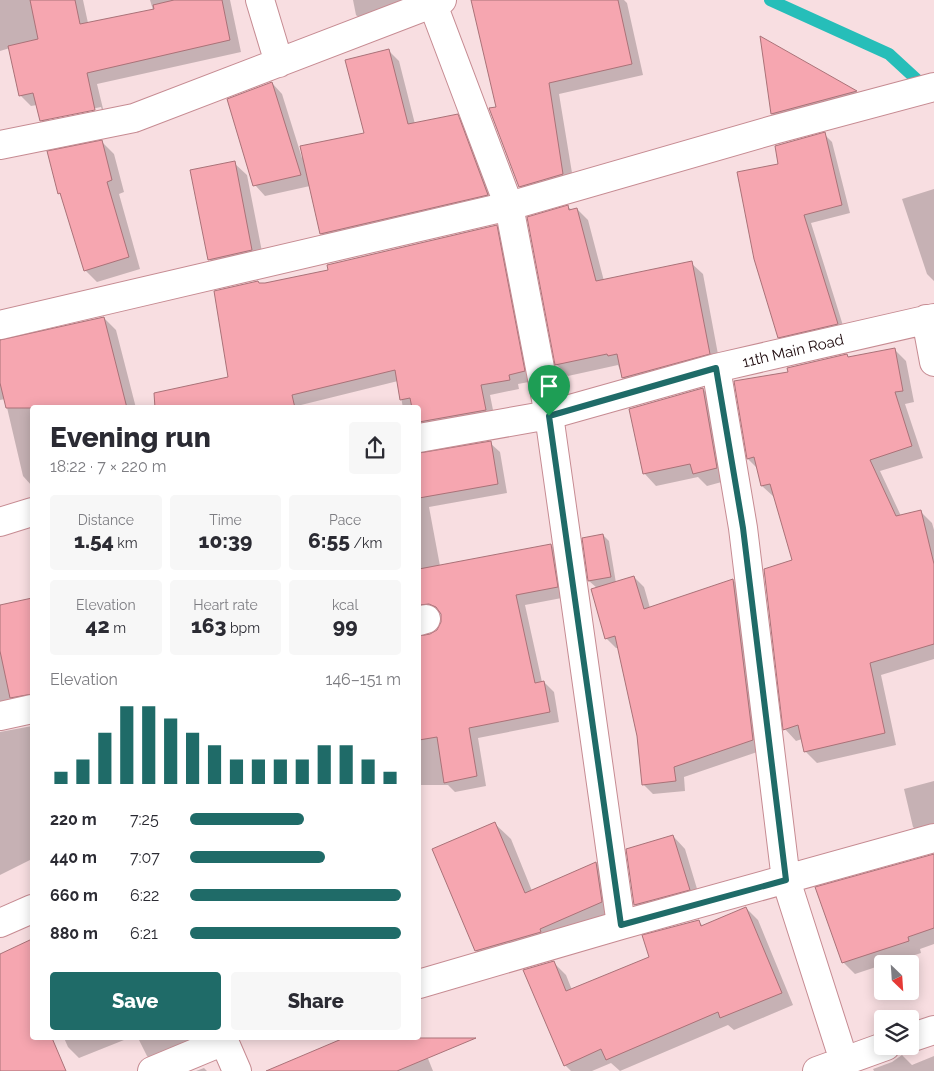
<!DOCTYPE html>
<html lang="en">
<head>
<meta charset="utf-8">
<style>
  body { margin:0; font-family:Raleway,sans-serif; background:#f7f7f7; color:#2b2b33; height:100vh; display:flex; flex-direction:column; font-size:19px; white-space:nowrap }
  * { box-sizing:border-box; margin:0 }
  p { font-size:16px; color:#7c7c81 }
  .icon { flex:none; width:28px; height:28px; fill:none; stroke:currentColor; stroke-width:2; stroke-linecap:round; stroke-linejoin:round }
  .map { position:relative; flex:1; overflow:hidden }
  .drawer { position:absolute; left:30px; top:405px; width:391px; height:635px; display:flex; flex-direction:column; background:#fff; border-radius:5px; box-shadow:0 2px 12px #0003 }
  .drawer>* { flex:none }
  .needle { width:32px; rotate:155deg }
  .fabs { position:absolute; left:874px; top:955px; display:grid; gap:10px }
  .fabs a { display:grid; place-items:center; width:45px; height:45px; border-radius:5px; background:#fff; box-shadow:0 2px 12px #0003; font-size:25px }
  .pin { position:absolute; display:grid; place-items:center; width:42px; height:42px; color:#fff; margin:-51px -21px; border-radius:50% 50% 50% 0; rotate:-45deg; box-shadow:0 0 5px #0007 }
  .pin .icon { rotate:45deg }
  .round { display:grid; place-items:center; flex:none; width:52px; height:52px; border-radius:5px; background:#f7f7f7 }
  .overview { display:flex; align-items:center; justify-content:space-between; height:85px; padding:0 20px }
  h1 { font-size:28px; font-weight:800; line-height:38px }
  .figures { display:grid; grid-template-columns:repeat(3,1fr); gap:8px; height:85px; padding:5px 20px }
  .figures div { display:grid; align-content:center; border-radius:5px; background:#f7f7f7; text-align:center }
  .figures b { font-size:21px; font-weight:800 }
  .figures small { font-size:14px; font-weight:400 }
  .figures p { font-size:14px }
  .chart { height:140px; padding:10px 20px }
  .chart p { display:flex; justify-content:space-between }
  .chart svg { width:100%; height:90px; margin-top:5px; stroke:#1f6b68; stroke-width:6 }
  .primary-button { display:flex; gap:10px; margin-top:auto; padding:10px 20px }
  .primary-button a { flex:1; height:58px; border-radius:5px; background:#1f6b68; color:#fff; font-size:20px; font-weight:800; line-height:58px; text-align:center }
  .primary-button a+a { background:#f7f7f7; color:#2b2b33 }
  ul { padding:0 20px; list-style:none; font-size:16px }
  li { display:grid; grid-template-columns:80px 60px 1fr; align-items:center; height:38px }
  li i { height:12px; border-radius:6px; background:#1f6b68 }
  .map>svg:first-child { display:block }
  .shadow { fill:#0003; fill-rule:evenodd }
  .lines { fill:none; stroke-linecap:round; stroke-linejoin:round }
  .stream { stroke:#26beb9; stroke-width:12 }
  .building { fill:#f6a6b0; stroke:#aa7278 }
  .street-casing { stroke:#c68b92; stroke-width:30 }
  .street { stroke:#fff; stroke-width:28 }
  .route-casing { stroke:#fff; stroke-width:10 }
  .route { stroke:#1f6b68; stroke-width:6 }
  .labels { text-anchor:middle; stroke-width:5; stroke-linejoin:round; paint-order:stroke }
  .street-label { font-size:15px; fill:#1c080b; stroke:#fff }
</style>
</head>
<body>
<div class="map">
<svg width="934" height="1071" viewBox="0 0 934 1071">
  <rect width="100%" height="100%" fill="#f8dee1"/>
  <path class="shadow" d="M0 0H83L88 23 153 10 150 0H230L241 52 97 84 106 121 52 132 41 120 37 105 31 106 20 95 10 48 0 51ZM101 107 102 110 47 121V118Z
    M353 0H435L368 26 356 15Z
    M546 0H624L627 3 643 75 559 94 574 185 531 198 520 186 498 108Z
    M762 38 856 92 867 104 784 126 772 114Z
    M388 50 399 61 415 124 457 116 468 126 497 205 331 244 321 234 310 186 265 196 255 185 272 83 282 94 302 158H304L365 134Z
    M824 134 832 142 850 213 811 223 845 332 787 345 779 337V165Z
    M102 142 114 154 124 192 119 194 140 269 97 282 85 270 63 197 59 193Z
    M234 163 247 175 264 262 222 272 210 260Z
    M934 189V281L927 274 902 199Z
    M568 207 572 210 577 209 588 220 604 281 691 263 703 274 720 365 634 389 623 378 618 365 568 376 556 364Z
    M496 226 506 236 534 381 518 384 519 389 490 395 495 420 419 436V408H403L398 381 301 405 302 408H194L230 378 260 284 329 271Z
    M104 318 116 330 136 408H32V486L23 476 5 399 0 400V341Z
    M894 349 906 361 914 402 905 404 923 458 880 471 901 516 920 511 932 523 934 530V659L881 675 896 745 817 763 805 751 802 739 796 741 785 729 793 561 775 497H774L762 486 757 468 748 459 790 373 847 355 849 358Z
    M703 389 715 401 729 480 707 486 698 477 656 486 644 473Z
    M490 443 500 452 507 493 429 507 440 566 551 545 561 555 567 597 525 605 542 682H544L554 692 559 722 478 738 486 786 455 792 448 785H419V637L431 635 438 630 442 623V613H432L419 619V454Z
    M603 535 609 541 616 583 634 577 644 587 650 608 733 580 743 590 763 750 684 777 685 791 653 794 643 784 638 736 619 648H616L606 638 597 588 589 581 584 539Z
    M32 599V708L0 721V606Z
    M32 726V859L0 875V732Z
    M934 781V837L926 839 913 827 904 789Z
    M494 823 511 839 532 891 596 863 612 879 618 919 493 967 476 951Z
    M673 836 685 849 701 902 647 917 635 905Z
    M934 856V944L920 949 921 953 888 964H882V965L855 974 843 962Z
    M746 908 758 920 793 1005 734 1030 728 1025 620 1071 611 1063 592 1071H571L565 1065 553 962 566 975 572 990 651 957 698 921 703 926Z
    M32 940V1038H53L41 1042 48 1071H0V955Z
    M419 1036 433 1071H283L281 1066 348 1038H419Z
    M64 1038H129L79 1058 68 1047Z
    M138 1038H197L158 1068 147 1056Z
    M902 1055 912 1065 934 1056V1071H874L873 1069 892 1062Z
    M204 1068 207 1071H196Z"/>
  <g class="lines">
    <path class="stream" d="M770 0 889 54 927 89"/>
  </g>
  <path class="building" d="M30 0H75L80 24 154 9 153 5 174 0H222L230 40 87 73 95 110 40 121 33 93 19 96 8 46 38 39Z
    M471 0H618L632 64 549 83 563 174 519 187 489 108 496 107Z
    M760 36 857 91 771 114Z
    M389 49 408 124 458 114 488 195 320 234 300 146 364 133 345 60Z
    M272 82 301 175 253 186 227 99Z
    M825 132 842 205 804 215 838 324 778 338 754 259 737 172 778 164 775 146Z
    M102 140 112 180 107 182 129 257 84 271 60 193 58 194 47 151Z
    M235 161 252 250 208 260 190 170Z
    M568 205 569 210 577 208 596 281 692 261 710 354 622 378 617 354 608 356 607 354 555 365 527 217Z
    M497 225 525 371 509 375 510 380 481 385 486 410 419 422V408H412L410 398 400 400 395 370 292 395 295 408H155L154 393 228 377 214 291 258 281 259 283H265L328 270 327 265Z
    M104 317 127 408H6L0 383V340Z
    M895 348 903 391 895 392 912 446 870 460 896 516 921 510 934 564V644L870 663 885 733 804 752 798 725 783 730 764 569 792 560 770 484 761 486 754 457 747 459 734 381 788 372 787 368 847 354 848 357Z
    M703 388 717 468 693 474 690 464 643 474 629 409Z
    M491 441 498 484 419 498V453Z
    M603 534 611 577 588 581 582 538Z
    M551 544 558 587 516 595 535 683 544 681 550 712 469 728 477 776 444 783 437 737 419 740V636L430 634 437 630 441 622V614L436 607 429 604 419 605V569Z
    M634 576 644 609 733 579 753 740 674 767 676 781 642 785 637 736 615 636 605 639 591 589Z
    M32 598V694L10 698 0 651V605Z
    M495 822 525 893 596 862 602 902 540 929 541 932 475 951 432 849Z
    M673 835 690 890 634 905 626 849Z
    M934 854V928L908 937 909 941 842 963 815 887Z
    M746 907 782 993 720 1018 718 1012 606 1060 601 1049 564 1066 523 970 554 961 566 991 649 957 642 935 699 920 701 926Z
    M32 939V1038H52L66 1071H0V954Z
    M344 1038H476L397 1071H266Z"/>
  <g class="lines">
    <g class="street-casing">
      <path id="street" d="M260 0 279 63
        M432 2 509 206 549 415 621 925
        M0 145 134 118 442 0
        M926 319 934 362
        M0 325 509 206 773 130 934 87
        M716 368 743 528 786 880 844 1061
        M419 438 549 415 716 368 934 318
        M0 522 32 512
        M419 621 426 619
        M0 716 32 709
        M0 923 32 909
        M419 984 621 925 934 838
        M910 1038 934 1030
        M152 1071 224 1041 237 1071
        M817 1071 886 1046"/>
    </g>
    <use href="#street" class="street"/>
  </g>
  <g class="lines">
    <g class="route-casing">
      <path id="route" d="M716 368 743 528 786 880 621 925 549 416Z"/>
    </g>
    <use href="#route" class="route"/>
  </g>
  <g class="labels">
    <g class="street-label">
      <text transform="translate(793 351) rotate(-13)" y="5">11th Main Road</text>
    </g>
  </g>
</svg>
<div class="fabs">
<a><svg class="needle" viewBox="-14 -14 28 28"><path d="M0-13l5 13h-10z" fill="#e53935"/><path d="M0 13l5-13h-10z" fill="#7c7c81"/></svg></a>
<a><svg class="icon" aria-label="layers" viewBox="0 0 24 24"><path d="M12 4l9 5-9 5-9-5zM3 14l9 5 9-5"/></svg></a>
</div>
<div class="pin" style="left:549px;top:416px;background:#1e9e55"><svg class="icon" aria-label="arrive" viewBox="0 0 24 24"><path d="M6 21V4h12l-3 4 3 4H6"/></svg></div>
<section class="drawer">
<div class="overview"><div><h1>Evening run</h1><p>18:22 · 7 × 220 m</p></div><a class="round"><svg class="icon" aria-label="share" viewBox="0 0 24 24"><path d="M12 15V3M7 8l5-5 5 5M5 13v7h14v-7"/></svg></a></div>
<div class="figures">
<div><p>Distance</p><b>1.54<small> km</small></b></div>
<div><p>Time</p><b>10:39</b></div>
<div><p>Pace</p><b>6:55<small> /km</small></b></div>
</div>
<div class="figures">
<div><p>Elevation</p><b>42<small> m</small></b></div>
<div><p>Heart rate</p><b>163<small> bpm</small></b></div>
<div><p>kcal</p><b>99</b></div>
</div>
<div class="chart"><p><span>Elevation</span>146–151 m</p>
<svg viewBox="0 0 160 44" preserveAspectRatio="none"><path d="M5 44V38M15 44V32M25 44V19M35 44V6M45 44V6M55 44V12M65 44V19M75 44V25M85 44V32M95 44V32M105 44V32M115 44V32M125 44V25M135 44V25M145 44V32M155 44V38"/></svg>
</div>
<ul>
<li><b>220 m</b>7:25<i style="width:54%"></i></li>
<li><b>440 m</b>7:07<i style="width:64%"></i></li>
<li><b>660 m</b>6:22<i style="width:100%"></i></li>
<li><b>880 m</b>6:21<i style="width:100%"></i></li>
</ul>
<div class="primary-button"><a>Save</a><a>Share</a></div>
</section>
</div>
</body>
</html>
